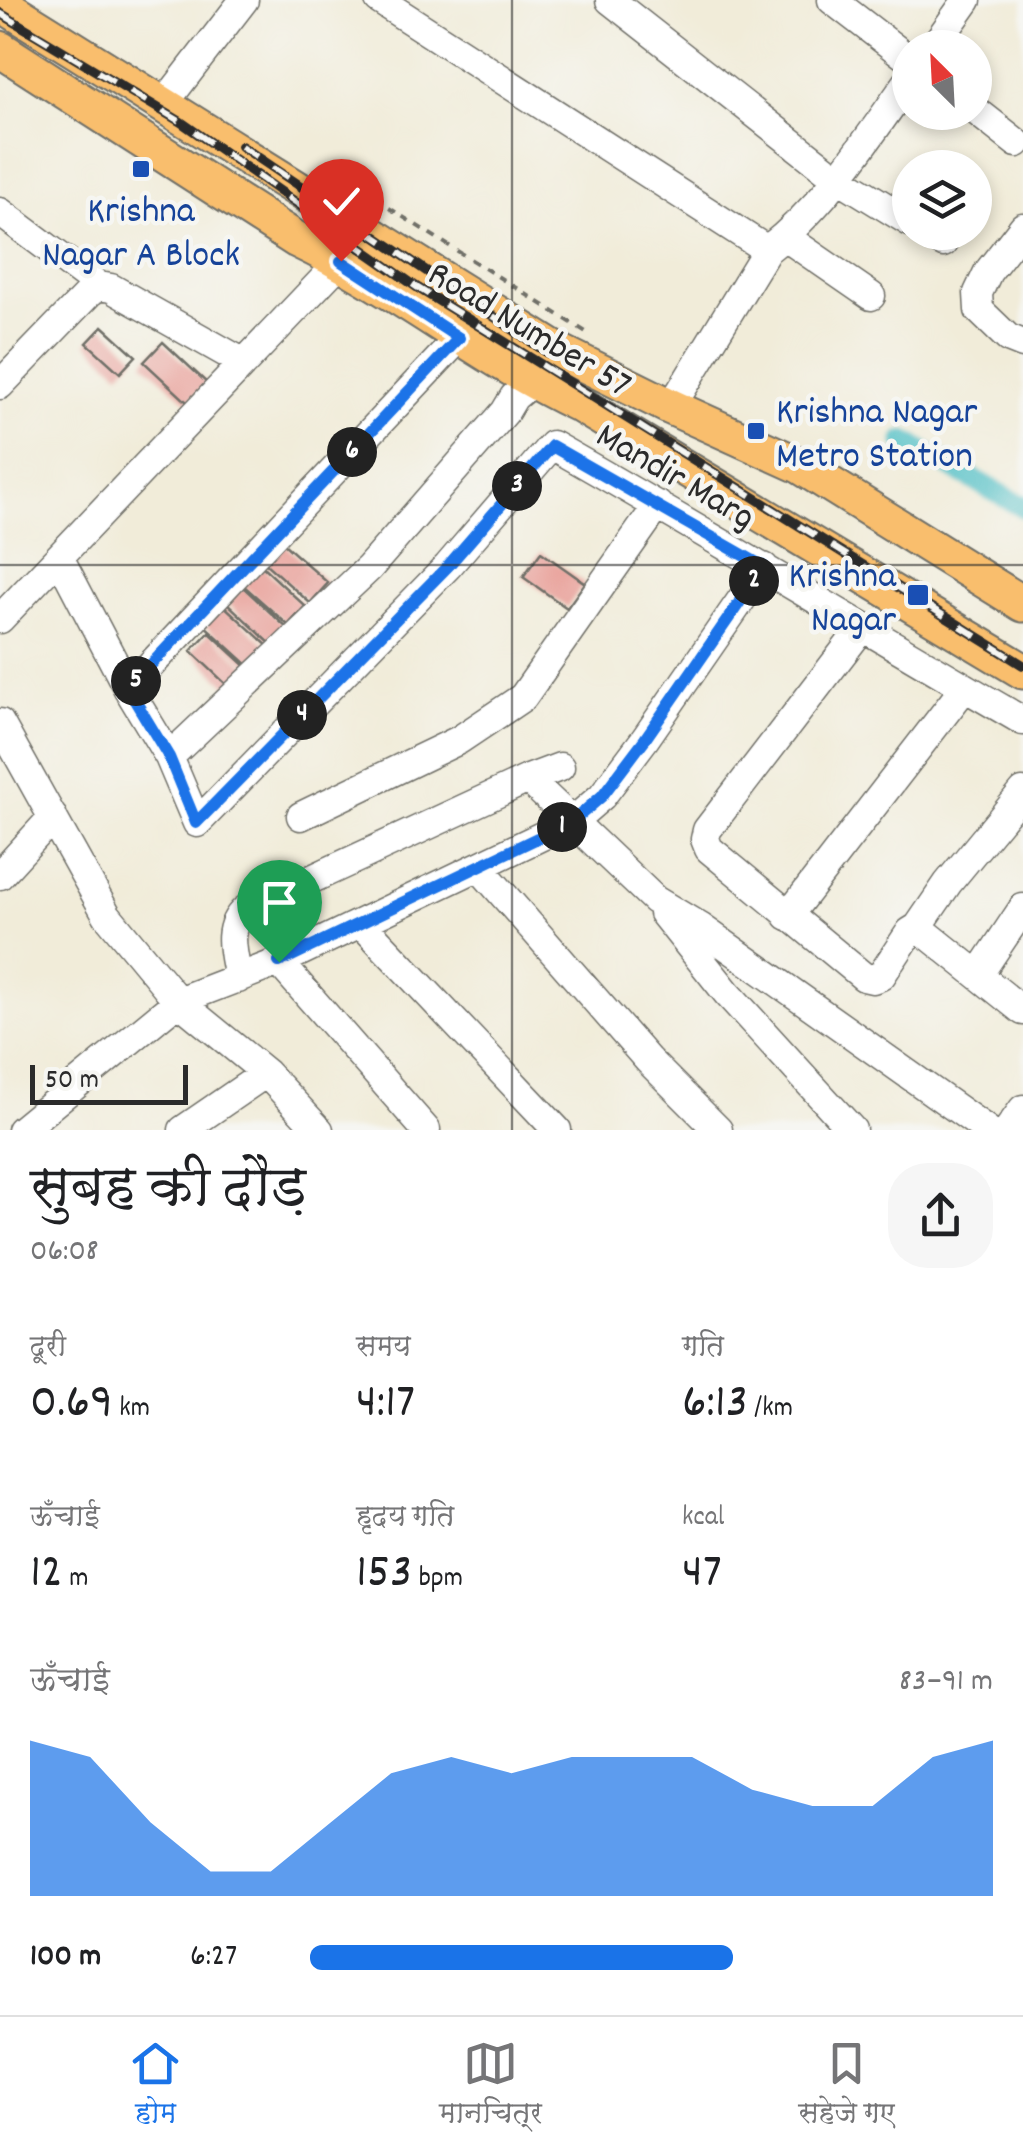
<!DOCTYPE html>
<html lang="hi">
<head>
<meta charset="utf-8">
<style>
  body { margin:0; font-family:Dekko,"Playpen Sans Deva",sans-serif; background:#f6f6f6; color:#202124; height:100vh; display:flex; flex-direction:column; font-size:38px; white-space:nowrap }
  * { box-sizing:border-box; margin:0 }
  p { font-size:32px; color:#757577 }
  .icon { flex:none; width:55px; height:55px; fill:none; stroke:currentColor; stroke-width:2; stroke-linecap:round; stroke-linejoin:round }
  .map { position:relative; height:1130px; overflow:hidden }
  .details { display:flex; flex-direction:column; background:#fff; flex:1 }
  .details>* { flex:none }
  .needle { width:65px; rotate:336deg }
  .fabs { position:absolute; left:892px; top:30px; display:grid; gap:20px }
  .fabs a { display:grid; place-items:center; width:100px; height:100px; border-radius:50%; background:#fff; box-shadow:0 5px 15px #0003; font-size:50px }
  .scale { position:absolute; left:30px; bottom:25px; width:158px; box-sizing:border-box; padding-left:10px; border:5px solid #2b2b2b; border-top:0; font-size:28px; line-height:35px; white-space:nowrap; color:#2b2b2b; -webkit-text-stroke:8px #f6f6f2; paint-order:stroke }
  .pin { position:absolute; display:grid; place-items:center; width:85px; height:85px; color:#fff; margin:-102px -42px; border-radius:50% 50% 50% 0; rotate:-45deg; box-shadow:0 0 10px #0007 }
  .pin .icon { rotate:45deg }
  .km { position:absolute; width:50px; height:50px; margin:-25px; border-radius:50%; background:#222; color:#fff; font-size:28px; line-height:50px; text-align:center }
  .round { display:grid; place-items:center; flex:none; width:105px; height:105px; border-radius:40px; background:#f6f6f6 }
  .headline { display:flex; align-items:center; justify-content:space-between; height:170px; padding:0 30px }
  h1 { font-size:55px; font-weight:600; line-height:75px }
  .metrics { display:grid; grid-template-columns:repeat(3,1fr); gap:15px; height:170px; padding:10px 30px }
  .metrics div { display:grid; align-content:center }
  .metrics b { font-size:50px; font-weight:600 }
  .metrics small { font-size:28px; font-weight:400 }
  .metrics p { font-size:28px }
  .chart { height:280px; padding:20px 30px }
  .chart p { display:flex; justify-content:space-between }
  .chart svg { width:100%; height:180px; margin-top:10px; fill:#1a73e8; opacity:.7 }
  ul { padding:0 30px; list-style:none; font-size:32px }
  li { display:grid; grid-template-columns:160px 120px 1fr; align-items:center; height:75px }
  li i { height:25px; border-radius:12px; background:#1a73e8 }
  .dock { display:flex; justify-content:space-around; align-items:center; height:140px; border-top:2px solid #e0e0e0; background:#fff; font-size:28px; color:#757577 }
  .dock a { display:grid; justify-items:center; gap:5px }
  .dock .on { color:#1a73e8 }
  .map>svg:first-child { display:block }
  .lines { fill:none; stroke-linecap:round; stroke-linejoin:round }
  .canal { stroke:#52c0c6; stroke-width:22 }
  .building { fill:#e89c95 }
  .minor-casing { stroke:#706f68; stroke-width:31 }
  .major-casing { stroke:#706f68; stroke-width:39 }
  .path { stroke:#706f68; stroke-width:4; stroke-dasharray:8 8; stroke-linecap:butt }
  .minor { stroke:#fff; stroke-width:28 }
  .major { stroke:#f9be6d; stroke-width:35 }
  .rail-casing { stroke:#2b2b2b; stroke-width:10 }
  .rail { stroke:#f6f6f2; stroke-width:6; stroke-dasharray:19; stroke-linecap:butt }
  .route-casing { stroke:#fff; stroke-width:20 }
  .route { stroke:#1a73e8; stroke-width:12 }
  .grid { fill:none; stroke:#2b2b2b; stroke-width:2.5; stroke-opacity:0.55 }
  .transit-dot { fill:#1a4fb4; stroke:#f6f6f2; stroke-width:4 }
  .labels { text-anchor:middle; stroke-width:9; stroke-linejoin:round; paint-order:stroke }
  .transit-label { font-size:38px; fill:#164399; stroke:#f6f6f2 }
  .street-label { font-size:38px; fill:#2b2b2b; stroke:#f6f6f2 }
</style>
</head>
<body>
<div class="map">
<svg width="1023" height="1130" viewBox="0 0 1023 1130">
  <rect width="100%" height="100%" fill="#f6f6f2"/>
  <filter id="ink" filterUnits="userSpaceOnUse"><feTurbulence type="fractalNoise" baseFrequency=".01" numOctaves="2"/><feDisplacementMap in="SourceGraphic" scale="20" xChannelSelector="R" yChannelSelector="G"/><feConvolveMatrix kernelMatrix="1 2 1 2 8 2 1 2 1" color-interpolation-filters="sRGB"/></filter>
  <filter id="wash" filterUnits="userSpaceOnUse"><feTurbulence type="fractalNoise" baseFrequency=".0048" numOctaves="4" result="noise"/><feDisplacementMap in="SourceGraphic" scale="40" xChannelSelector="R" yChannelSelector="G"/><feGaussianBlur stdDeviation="2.25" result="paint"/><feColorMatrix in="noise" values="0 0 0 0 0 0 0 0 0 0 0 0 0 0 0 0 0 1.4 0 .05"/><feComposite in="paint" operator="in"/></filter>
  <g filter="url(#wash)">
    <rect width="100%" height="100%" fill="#f1ecd9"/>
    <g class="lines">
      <path class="canal" d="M904 441 1023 507"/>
    </g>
    <g id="blocks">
      <path class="building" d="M103 326 136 356 120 373 87 343Z
        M163 342 207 383 188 403 144 362Z
        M284 544 328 583 310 603 266 564Z
        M541 552 585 583 567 608 523 577Z
        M261 565 305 606 288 625 243 585Z
        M243 587 288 629 273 646 227 603Z
        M222 604 269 647 250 667 203 624Z
        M209 632 248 668 230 688 191 651Z"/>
    </g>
  </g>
  <g filter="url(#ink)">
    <use href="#blocks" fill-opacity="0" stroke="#706f68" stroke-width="2.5"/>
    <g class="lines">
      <g class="minor-casing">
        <path id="minor" d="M379 0 767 250
          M610 0 832 174 910 222
          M832 0 910 60
          M933 48 967 0
          M163 105 244 0
          M975 110 1017 143
          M0 212 99 286
          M1023 227 988 272 978 293 979 310 1008 338 1023 344
          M927 232 943 243
          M784 236 871 296
          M0 385 90 292 99 286 111 288 244 363
          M671 407 767 250C826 205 867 139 910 79
          M59 557 128 689 169 757 197 823 448 566 552 445C711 535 865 630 1023 721
          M0 619 341 261
          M862 628 707 830 705 839 709 849 864 977 873 979 881 976 910 932 918 927 1023 1011
          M128 689 459 338
          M0 723 107 915 178 1001 266 1073 319 1130
          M169 757 369 568 505 412 514 397 532 382
          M528 779 655 900 700 927 987 1130
          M301 816 459 740 523 697 658 505
          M479 867 648 1060 718 1130
          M0 875 53 817
          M663 913 727 993 852 1130
          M788 916 965 687
          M362 924 557 1130
          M918 927 948 883 1023 792
          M279 962 426 1130
          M979 974 1023 908
          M238 979C234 954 224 929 245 910L528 779 560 767
          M21 1130 178 1001 279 962 573 821 602 796 645 739 764 567
          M183 1130 266 1073
          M1008 1130 1023 1109"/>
      </g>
      <g class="major-casing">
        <path id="major" d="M0 3 554 349 671 407 799 465 1023 604
          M0 49 297 240C396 287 481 358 580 405L1023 671"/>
      </g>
      <path class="path" d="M362 191 586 332"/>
      <use href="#minor" class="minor"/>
      <use href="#major" class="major"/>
      <g class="rail-casing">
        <path id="rail" d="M0 13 181 122 418 288 1023 665
          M241 146 548 353"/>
      </g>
      <use href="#rail" class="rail"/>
    </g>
  </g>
  <g class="lines" filter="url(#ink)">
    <g class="route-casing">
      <path id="route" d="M279 962 573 821 602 796 645 739 764 567 552 446 448 566 196 823 169 757 128 689 459 338 341 261"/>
    </g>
    <use href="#route" class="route"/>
  </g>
  <path class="grid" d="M512 0V1130M0 565H1023"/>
  <g class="transit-dot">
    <rect x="131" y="159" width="20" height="20" rx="5"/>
    <rect x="746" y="421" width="20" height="20" rx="5"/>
    <rect x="906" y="583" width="24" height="24" rx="5"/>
  </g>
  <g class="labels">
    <g class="transit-label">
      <text x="141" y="221">Krishna<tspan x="141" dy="44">Nagar A Block</tspan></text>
      <text x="776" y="422" text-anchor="start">Krishna Nagar<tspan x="776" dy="44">Metro Station</tspan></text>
      <text x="896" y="586" text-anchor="end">Krishna<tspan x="896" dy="44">Nagar</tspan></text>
    </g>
    <g class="street-label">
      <text transform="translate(531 327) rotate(31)" y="13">Road Number 57</text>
      <text transform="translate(677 474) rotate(30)" y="13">Mandir Marg</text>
    </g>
  </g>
</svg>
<div class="fabs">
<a><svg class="needle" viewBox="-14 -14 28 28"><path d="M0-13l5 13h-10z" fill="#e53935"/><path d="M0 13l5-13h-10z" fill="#757577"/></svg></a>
<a><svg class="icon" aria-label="layers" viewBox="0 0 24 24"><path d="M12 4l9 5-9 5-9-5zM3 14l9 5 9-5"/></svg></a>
</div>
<div class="scale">50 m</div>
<div class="pin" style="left:279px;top:962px;background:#1e9e55"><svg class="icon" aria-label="arrive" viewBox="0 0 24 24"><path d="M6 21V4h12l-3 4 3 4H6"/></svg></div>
<div class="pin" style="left:341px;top:261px;background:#d93025"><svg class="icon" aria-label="check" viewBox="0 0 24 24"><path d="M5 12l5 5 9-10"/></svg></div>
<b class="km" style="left:562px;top:827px">1</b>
<b class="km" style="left:754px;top:581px">2</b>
<b class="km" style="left:517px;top:486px">3</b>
<b class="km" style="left:302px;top:715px">4</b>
<b class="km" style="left:136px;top:681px">5</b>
<b class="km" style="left:352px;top:452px">6</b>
</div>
<section class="details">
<div class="headline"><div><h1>सुबह की दौड़</h1><p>06:08</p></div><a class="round"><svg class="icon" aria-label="share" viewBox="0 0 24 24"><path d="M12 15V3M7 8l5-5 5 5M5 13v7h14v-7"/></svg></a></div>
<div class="metrics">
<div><p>दूरी</p><b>0.69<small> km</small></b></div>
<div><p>समय</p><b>4:17</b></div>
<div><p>गति</p><b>6:13<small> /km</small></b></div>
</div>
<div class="metrics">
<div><p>ऊँचाई</p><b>12<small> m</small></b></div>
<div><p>हृदय गति</p><b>153<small> bpm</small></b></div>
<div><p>kcal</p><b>47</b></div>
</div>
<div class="chart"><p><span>ऊँचाई</span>83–91 m</p>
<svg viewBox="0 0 160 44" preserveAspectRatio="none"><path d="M0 44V6L10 10L20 26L30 38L40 38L50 26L60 14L70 10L80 14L90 10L100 10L110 10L120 18L130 22L140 22L150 10L160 6V44z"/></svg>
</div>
<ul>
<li><b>100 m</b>6:27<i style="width:62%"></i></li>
</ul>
</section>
<nav class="dock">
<a class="on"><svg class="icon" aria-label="home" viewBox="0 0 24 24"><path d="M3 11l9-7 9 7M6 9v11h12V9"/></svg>होम</a>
<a><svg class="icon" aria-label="map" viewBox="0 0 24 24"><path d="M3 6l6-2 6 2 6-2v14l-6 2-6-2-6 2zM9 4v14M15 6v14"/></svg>मानचित्र</a>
<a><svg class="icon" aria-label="saved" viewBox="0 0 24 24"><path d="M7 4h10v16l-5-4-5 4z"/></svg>सहेजे गए</a>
</nav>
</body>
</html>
